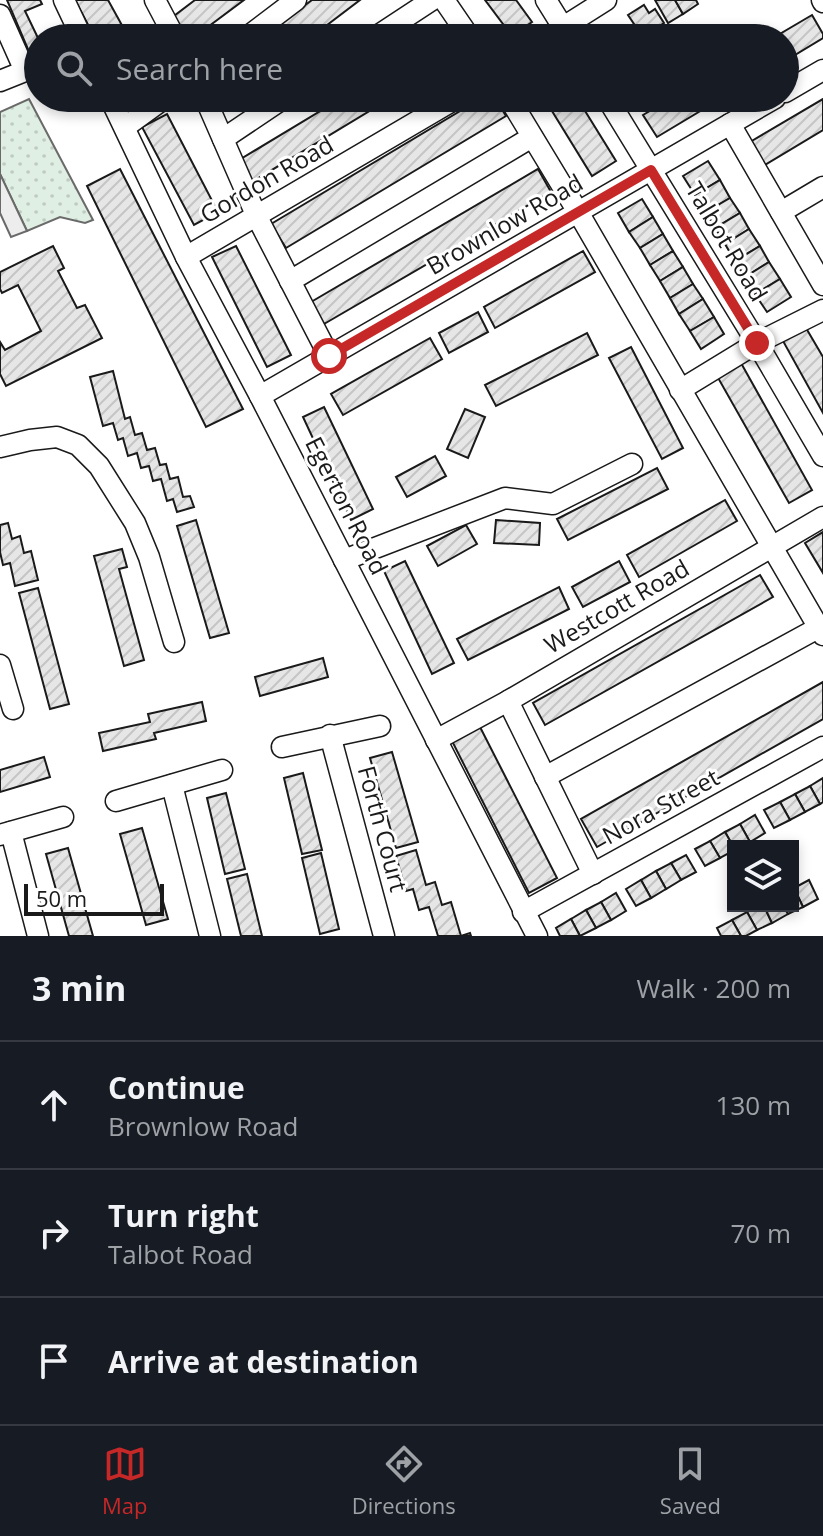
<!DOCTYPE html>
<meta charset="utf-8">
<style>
body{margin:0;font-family:"Open Sans",sans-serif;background:#20242c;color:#f1f3f6}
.controls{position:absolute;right:24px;bottom:24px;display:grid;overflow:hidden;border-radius:0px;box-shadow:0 4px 12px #0003}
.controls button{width:72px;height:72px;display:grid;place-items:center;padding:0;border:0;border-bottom:2px solid #363941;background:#171b24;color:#f1f3f6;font:40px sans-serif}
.scale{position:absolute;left:24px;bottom:20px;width:140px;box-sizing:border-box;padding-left:8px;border:4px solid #1a1a1a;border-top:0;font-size:22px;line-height:28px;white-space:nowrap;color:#1a1a1a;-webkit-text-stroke:6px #fff;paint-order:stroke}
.stop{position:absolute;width:24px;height:24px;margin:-18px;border:6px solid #c62828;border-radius:50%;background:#fff}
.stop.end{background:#c62828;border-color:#fff;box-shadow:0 2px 8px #0008}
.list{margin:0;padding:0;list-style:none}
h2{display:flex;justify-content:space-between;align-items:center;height:104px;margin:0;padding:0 32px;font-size:34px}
h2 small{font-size:26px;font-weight:400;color:#9ea1a6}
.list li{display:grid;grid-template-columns:52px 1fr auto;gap:24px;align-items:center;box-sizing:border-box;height:128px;padding:0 32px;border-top:2px solid #363941}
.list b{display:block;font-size:30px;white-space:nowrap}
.list p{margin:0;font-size:26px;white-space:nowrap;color:#9ea1a6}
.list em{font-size:26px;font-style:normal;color:#9ea1a6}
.icon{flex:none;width:44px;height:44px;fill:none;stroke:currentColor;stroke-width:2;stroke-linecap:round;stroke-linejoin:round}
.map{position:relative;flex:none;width:823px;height:936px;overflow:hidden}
.search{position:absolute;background:#171b24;box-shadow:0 4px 12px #0003;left:24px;right:24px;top:24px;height:88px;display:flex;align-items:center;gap:20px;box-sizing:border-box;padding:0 28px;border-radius:44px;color:#9ea1a6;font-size:30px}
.sheet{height:488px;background:#171b24}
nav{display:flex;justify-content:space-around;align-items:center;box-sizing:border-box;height:112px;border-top:2px solid #363941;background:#171b24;font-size:22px;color:#9ea1a6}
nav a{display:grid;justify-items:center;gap:4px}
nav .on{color:#c62828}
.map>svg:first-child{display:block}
.grass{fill:url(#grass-dots);stroke:#6a6a6a;stroke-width:2}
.parking{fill:#ededed;stroke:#6a6a6a;stroke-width:2}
.building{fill:url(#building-hatch);stroke:#1a1a1a;stroke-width:2}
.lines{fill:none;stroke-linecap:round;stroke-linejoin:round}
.minor-casing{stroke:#1a1a1a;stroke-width:23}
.minor{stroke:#fff;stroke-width:20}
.route{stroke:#c62828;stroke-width:10}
.labels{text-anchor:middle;stroke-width:6;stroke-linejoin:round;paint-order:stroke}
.street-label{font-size:24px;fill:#1a1a1a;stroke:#fff}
</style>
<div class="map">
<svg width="823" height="936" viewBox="0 0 823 936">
<defs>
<pattern id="grass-dots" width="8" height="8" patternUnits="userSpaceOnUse" patternTransform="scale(2)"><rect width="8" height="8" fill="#e0efe3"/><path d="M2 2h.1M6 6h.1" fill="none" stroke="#c0ccc2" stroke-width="1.8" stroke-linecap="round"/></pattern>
<pattern id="building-hatch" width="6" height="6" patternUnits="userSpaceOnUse" patternTransform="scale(2)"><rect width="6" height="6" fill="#e6e6e6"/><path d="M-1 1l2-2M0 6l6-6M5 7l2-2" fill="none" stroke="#c5c5c5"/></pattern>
</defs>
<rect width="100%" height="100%" fill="#fff"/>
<path class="grass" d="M29,99L93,220L85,223L60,217L27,231L0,174V112Z"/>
<path class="parking" d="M0,174L27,231L11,237L0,213Z"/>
<g class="building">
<path d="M7,0H40L42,4L25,11L38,38V59L33,61Z"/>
<path d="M75,0H108L129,38H95Z"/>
<path d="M195,0H244L193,38H185L170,19Z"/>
<path d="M312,0H360L310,38H261Z"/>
<path d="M485,0H516L532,22L512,36Z"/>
<path d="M655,0H675L683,14L668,23Z"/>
<path d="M675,0H696L698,4L683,14Z"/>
<path d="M644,5L649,13L655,9L664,23L641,38H611L634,24L628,15Z"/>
<path d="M812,15L823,34V38L785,61V38H773Z"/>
<path d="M342,98H391L252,182L239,160Z"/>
<path d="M482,98H495L506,116L286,248L271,224Z"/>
<path d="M544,98H577L616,161L592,176Z"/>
<path d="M672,98H722L657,137L643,115Z"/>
<path d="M823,99V130L763,166L750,142Z"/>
<path d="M167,114L218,212L194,225L142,127Z"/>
<path d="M708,161L720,180L695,195L683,176Z"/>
<path d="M120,169L243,409L206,427L87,186Z"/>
<path d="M538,169L551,192L324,324L311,302Z"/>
<path d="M720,180L730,198L706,212L695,195Z"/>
<path d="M730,198L740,213L715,228L706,212Z"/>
<path d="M642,199L653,217L629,232L618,213Z"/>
<path d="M740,213L749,229L725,244L715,228Z"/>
<path d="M653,217L663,234L640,248L629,232Z"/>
<path d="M749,229L760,246L735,261L725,244Z"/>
<path d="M663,234L673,251L650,265L640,248Z"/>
<path d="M53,246L64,268L58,271L77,308L85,305L102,338L6,386L0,374V342L5,350L41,331L18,285L2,293L0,289V272Z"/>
<path d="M236,246L291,355L267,367L212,257Z"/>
<path d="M760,246L769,262L745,277L735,261Z"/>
<path d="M583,251L595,272L495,328L484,307Z"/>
<path d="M673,251L683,267L660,281L650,265Z"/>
<path d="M769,262L780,279L755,294L745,277Z"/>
<path d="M683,267L693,284L670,298L660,281Z"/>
<path d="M780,279L791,297L767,312L755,294Z"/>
<path d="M693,284L703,299L679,314L670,298Z"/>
<path d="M703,299L714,317L690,331L679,314Z"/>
<path d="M478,312L488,332L449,353L439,333Z"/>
<path d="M714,317L724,334L701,349L690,331Z"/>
<path d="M806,328L823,357V413L783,341Z"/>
<path d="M587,333L598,355L496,406L485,385Z"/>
<path d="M430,338L442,359L343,415L331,394Z"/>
<path d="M631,347L683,448L662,459L609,358Z"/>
<path d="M741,363L812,490L789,503L717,376Z"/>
<path d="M113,371L125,419L130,417L135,435L142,433L147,450L155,448L160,465L166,464L170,479L178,477L183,497L190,496L194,507L177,512L173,499L167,501L161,479L153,481L149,466L141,468L137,453L128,456L123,438L118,440L113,423L103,426L90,377Z"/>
<path d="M324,407L373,509L351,520L303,417Z"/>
<path d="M465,409L485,417L468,458L447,449Z"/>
<path d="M435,456L446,476L407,497L396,477Z"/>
<path d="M657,468L668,489L568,540L557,519Z"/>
<path d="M725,500L737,521L639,577L627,555Z"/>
<path d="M196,520L229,633L210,638L177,526Z"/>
<path d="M496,520L540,523L539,545L494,543Z"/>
<path d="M8,523L12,539L20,536L24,553L31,551L38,580L15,586L10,563L3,565L0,552V525Z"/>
<path d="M466,525L477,544L438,566L427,546Z"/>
<path d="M823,532V573L805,543Z"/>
<path d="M122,549L127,567L119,569L144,660L124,666L94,556Z"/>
<path d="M405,561L454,663L432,674L384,571Z"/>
<path d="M619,561L630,582L583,607L572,587Z"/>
<path d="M760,575L773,597L545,725L533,703Z"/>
<path d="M559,587L569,609L468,660L457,639Z"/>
<path d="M38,588L69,704L50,709L19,593Z"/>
<path d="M323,658L328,677L260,696L255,677Z"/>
<path d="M823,682V719L597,847L581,819Z"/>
<path d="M202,702L206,721L154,733L156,739L103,751L99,733L150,722L148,714Z"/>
<path d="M479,725L557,878L529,893L451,739Z"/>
<path d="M392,752L418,842L396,848L370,758Z"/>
<path d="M44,757L50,777L0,792V770Z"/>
<path d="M303,773L322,850L302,854L284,778Z"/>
<path d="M823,778V802L820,804L810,786Z"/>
<path d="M810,786L820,804L805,812L795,794Z"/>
<path d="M226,793L245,869L225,874L207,798Z"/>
<path d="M795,794L805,812L790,820L780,802Z"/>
<path d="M780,802L790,820L774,828L764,810Z"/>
<path d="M755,815L765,833L750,842L740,824Z"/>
<path d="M740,824L750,842L742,846H733L725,832Z"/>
<path d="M142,828L168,919L146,925L120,834Z"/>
<path d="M725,832L733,846V851L720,858L710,841Z"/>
<path d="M710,841L720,858L705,866L695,849Z"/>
<path d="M68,848L93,936H69L46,854Z"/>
<path d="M416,850L426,885L435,882L442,905L451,902L461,936L470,933L471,936H438L429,907L419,910L413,889L406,891L396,856Z"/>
<path d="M321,853L339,929L320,934L302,858Z"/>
<path d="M686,855L696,872L681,880L671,863Z"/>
<path d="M671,863L681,880L666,889L656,871Z"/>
<path d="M656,871L666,889L651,898L641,880Z"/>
<path d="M247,874L262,936H241L227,879Z"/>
<path d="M641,880L651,898L636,906L626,889Z"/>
<path d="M809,880L818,899L803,907L794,888Z"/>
<path d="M794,888L803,907L788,914L783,906H793Z"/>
<path d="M616,893L626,911L611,920L601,902Z"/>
<path d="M601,902L611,920L596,928L586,910Z"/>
<path d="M759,906H764L772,923L757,930L747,912Z"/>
<path d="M764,906H783L788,914L772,923Z"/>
<path d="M586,910L596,928L580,936L571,919Z"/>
<path d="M747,912L757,930L746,936H741L732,920Z"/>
<path d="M571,919L580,936H560L556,928Z"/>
<path d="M732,920L741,936H721L717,928Z"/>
</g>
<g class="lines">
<g class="minor-casing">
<g id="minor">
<path d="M64,0L82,38"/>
<path d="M155,0L175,38"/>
<path d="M444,0L470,38"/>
<path d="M546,0L569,37"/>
<path d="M822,0L823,2"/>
<path d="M0,15L25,71L0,81"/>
<path d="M246,38L296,0"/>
<path d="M374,38L432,0"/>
<path d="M546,38L606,0"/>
<path d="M785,92L823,70"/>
<path d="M110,98L186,257L260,396L537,936"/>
<path d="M205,98L257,217L329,356"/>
<path d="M509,98L578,212L823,635"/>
<path d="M607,98L757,343L823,456"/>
<path d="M730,124L823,285"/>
<path d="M125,127L165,98"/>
<path d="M223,139L284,98"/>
<path d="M781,212L823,187"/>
<path d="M186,257L457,98"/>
<path d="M290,281L532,137"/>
<path d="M680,390L757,343L823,310"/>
<path d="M260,396L775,98"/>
<path d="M0,447L30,440L57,437L78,445L99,466L135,523L149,557L174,642"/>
<path d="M344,560L505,498L553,504L632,464"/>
<path d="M0,665L13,709"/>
<path d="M508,701L593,874"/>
<path d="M330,735L384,936"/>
<path d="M436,740L508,701L823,517"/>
<path d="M282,747L380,726"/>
<path d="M545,777L818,628"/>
<path d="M172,785L210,936"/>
<path d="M116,801L222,770"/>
<path d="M11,832L38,936"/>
<path d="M0,835L63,817"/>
<path d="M523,912L823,747"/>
</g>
</g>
<use href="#minor" class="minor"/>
</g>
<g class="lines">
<path class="route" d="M329,356L651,170L757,343"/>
</g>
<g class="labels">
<g class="street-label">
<text transform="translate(267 180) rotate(-30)" y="8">Gordon Road</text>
<text transform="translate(505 225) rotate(-30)" y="8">Brownlow Road</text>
<text transform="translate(726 242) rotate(59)" y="8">Talbot Road</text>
<text transform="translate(346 506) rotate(63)" y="8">Egerton Road</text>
<text transform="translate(617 607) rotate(-30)" y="8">Westcott Road</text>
<text transform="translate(661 807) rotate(-29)" y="8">Nora Street</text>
<text transform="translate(382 829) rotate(75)" y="8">Forth Court</text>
</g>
</g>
</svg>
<div class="controls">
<button><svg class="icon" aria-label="layers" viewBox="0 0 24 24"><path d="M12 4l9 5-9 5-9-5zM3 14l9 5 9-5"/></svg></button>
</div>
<div class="scale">50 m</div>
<div class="stop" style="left:329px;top:356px"></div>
<div class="stop end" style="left:757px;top:343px"></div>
<div class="search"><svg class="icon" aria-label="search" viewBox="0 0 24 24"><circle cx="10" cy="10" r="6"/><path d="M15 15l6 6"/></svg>Search here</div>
</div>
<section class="sheet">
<h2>3 min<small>Walk · 200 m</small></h2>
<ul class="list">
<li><svg class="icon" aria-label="ahead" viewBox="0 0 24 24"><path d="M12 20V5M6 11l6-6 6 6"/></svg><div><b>Continue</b><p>Brownlow Road</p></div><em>130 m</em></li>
<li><svg class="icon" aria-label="right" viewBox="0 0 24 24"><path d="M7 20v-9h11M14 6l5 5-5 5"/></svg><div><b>Turn right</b><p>Talbot Road</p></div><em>70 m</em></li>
<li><svg class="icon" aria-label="arrive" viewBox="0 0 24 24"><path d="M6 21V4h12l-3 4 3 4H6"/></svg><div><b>Arrive at destination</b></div></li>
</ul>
</section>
<nav>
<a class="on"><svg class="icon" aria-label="map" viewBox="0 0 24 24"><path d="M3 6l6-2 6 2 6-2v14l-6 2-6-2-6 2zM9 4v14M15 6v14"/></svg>Map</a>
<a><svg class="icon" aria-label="directions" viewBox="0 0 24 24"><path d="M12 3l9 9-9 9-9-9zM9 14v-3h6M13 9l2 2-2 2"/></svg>Directions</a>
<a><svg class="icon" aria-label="saved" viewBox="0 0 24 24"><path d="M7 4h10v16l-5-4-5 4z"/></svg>Saved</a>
</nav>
